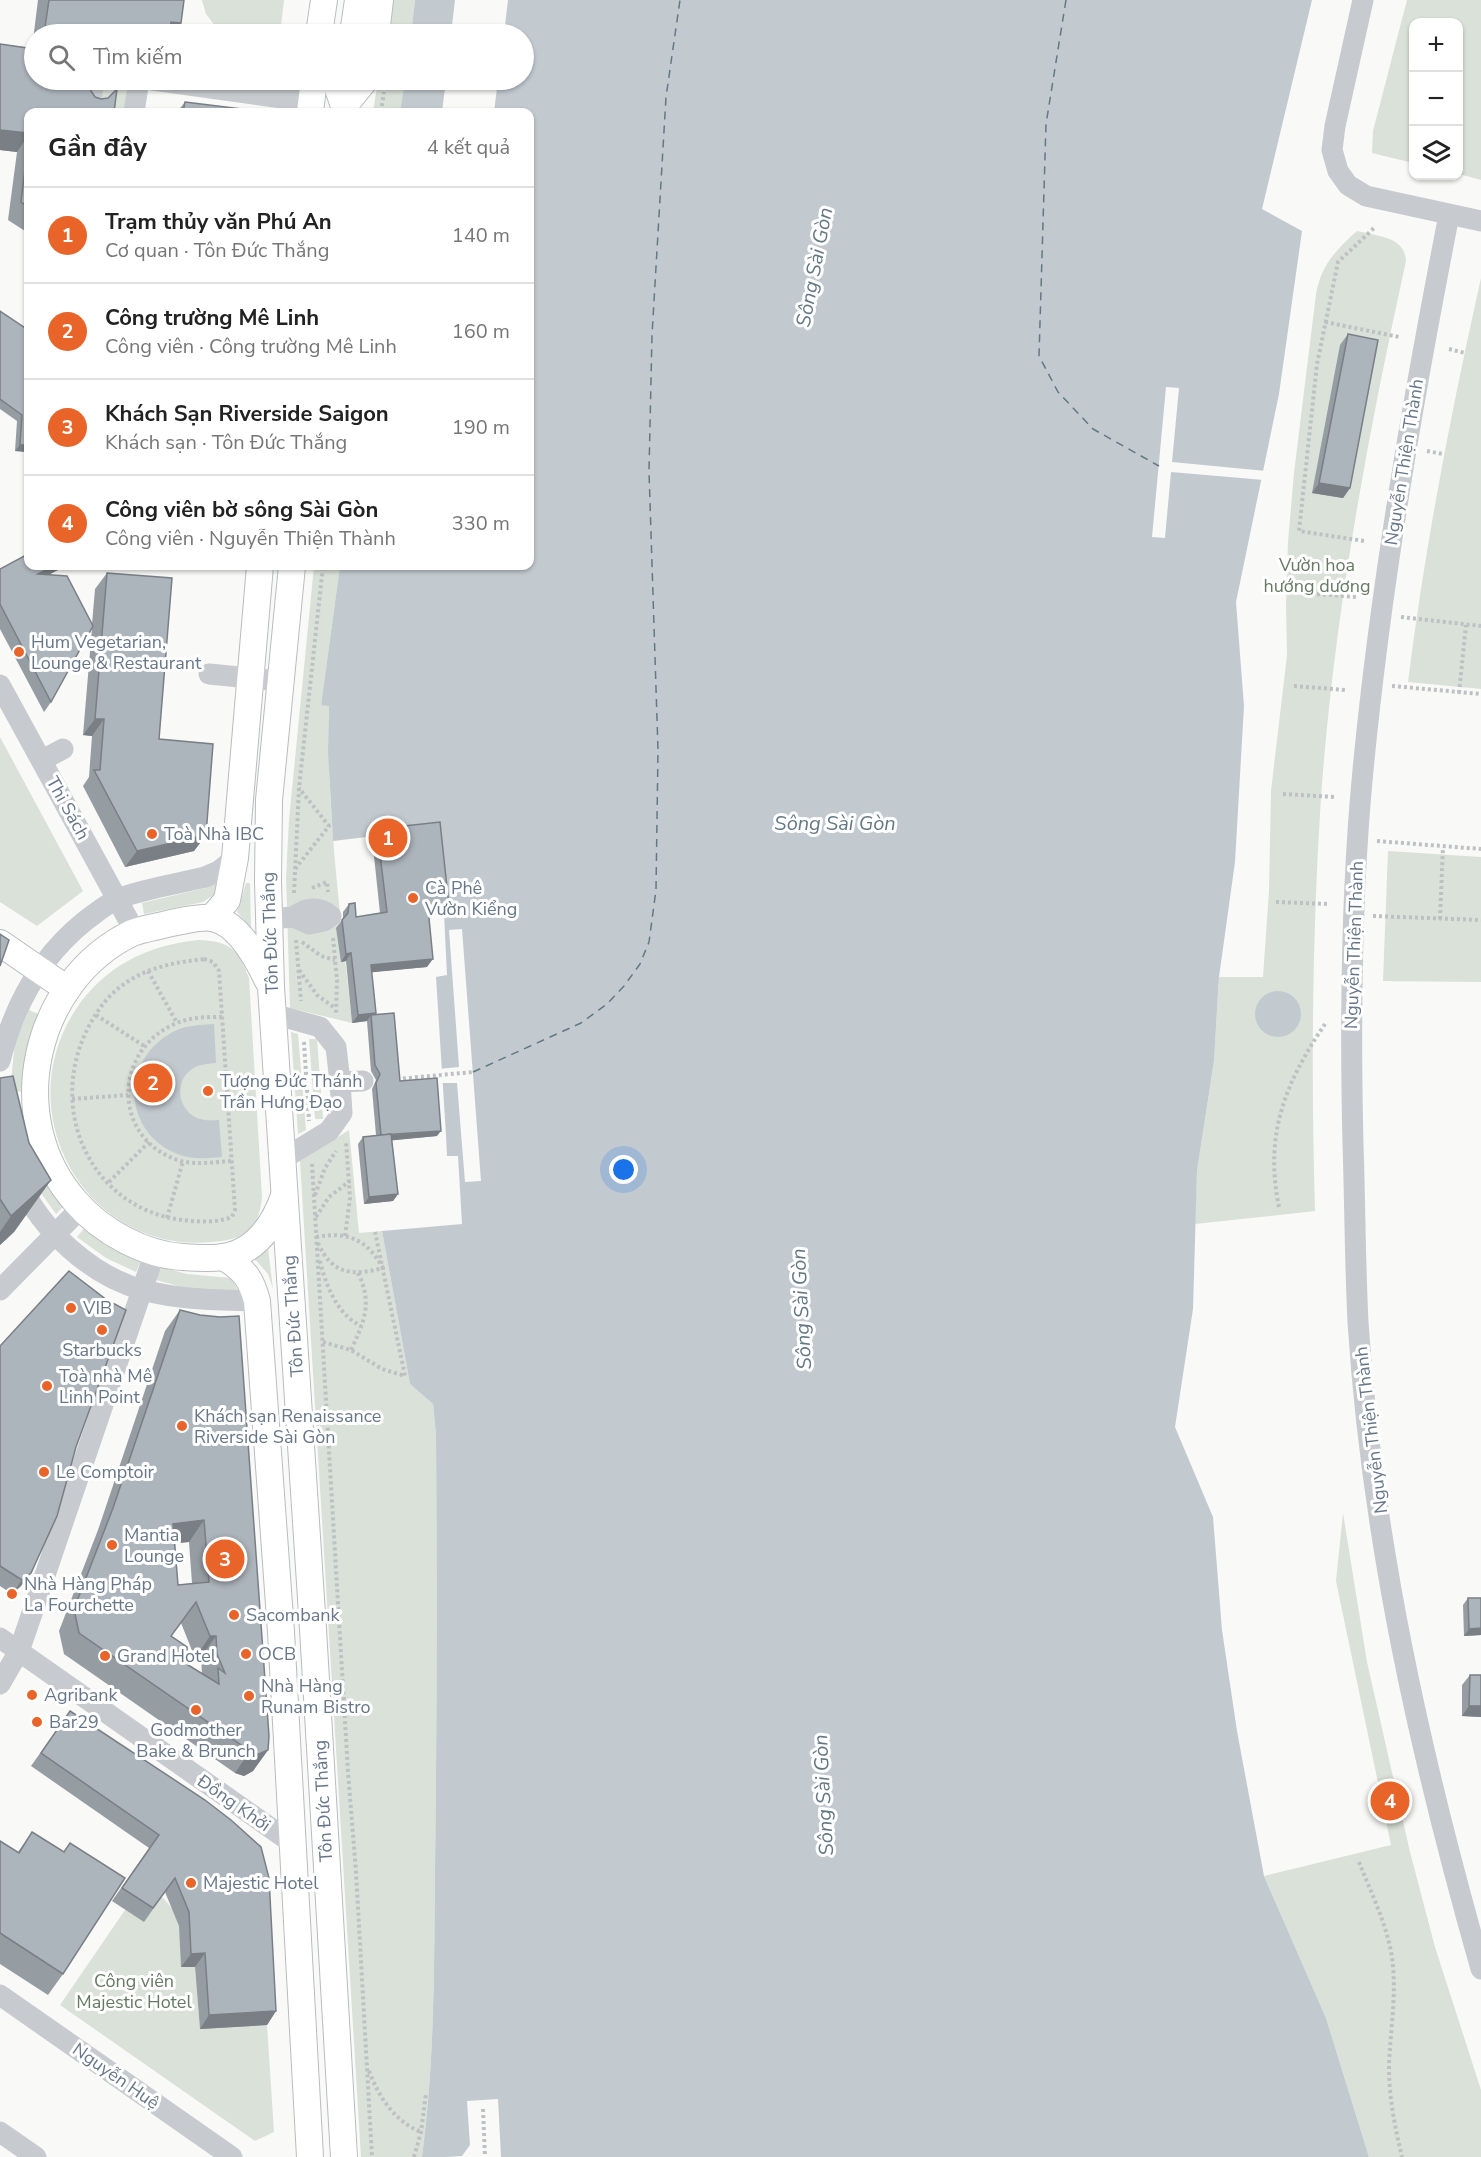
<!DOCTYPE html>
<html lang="vi">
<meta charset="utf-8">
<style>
body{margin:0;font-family:"Nunito Sans",sans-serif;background:#f2f2f2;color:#222}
.controls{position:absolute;right:18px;top:18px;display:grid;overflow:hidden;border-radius:12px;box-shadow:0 2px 4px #0004}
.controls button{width:54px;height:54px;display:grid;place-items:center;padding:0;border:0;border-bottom:2px solid #e0e0e0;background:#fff;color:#222;font:30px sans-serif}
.you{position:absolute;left:624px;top:1170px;width:21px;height:21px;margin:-15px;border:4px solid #fff;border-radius:50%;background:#1a73e8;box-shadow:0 0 0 9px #1a73e833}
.badge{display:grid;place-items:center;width:39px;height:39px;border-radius:50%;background:#e86428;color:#fff;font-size:20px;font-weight:700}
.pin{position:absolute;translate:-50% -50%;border:3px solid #fff;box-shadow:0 2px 6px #0006}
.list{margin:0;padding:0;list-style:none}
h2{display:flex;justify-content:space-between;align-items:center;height:78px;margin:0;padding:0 24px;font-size:26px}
h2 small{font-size:20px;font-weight:400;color:#767676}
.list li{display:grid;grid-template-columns:39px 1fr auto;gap:18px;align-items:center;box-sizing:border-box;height:96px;padding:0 24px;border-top:2px solid #e0e0e0}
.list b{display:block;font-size:22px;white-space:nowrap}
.list p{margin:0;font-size:20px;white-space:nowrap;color:#767676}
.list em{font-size:20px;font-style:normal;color:#767676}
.icon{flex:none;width:33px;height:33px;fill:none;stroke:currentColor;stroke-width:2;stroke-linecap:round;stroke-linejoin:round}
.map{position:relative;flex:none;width:1481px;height:2157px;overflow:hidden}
.search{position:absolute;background:#fff;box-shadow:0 2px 4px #0004;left:24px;top:24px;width:510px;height:66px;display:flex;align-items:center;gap:15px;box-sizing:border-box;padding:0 21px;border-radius:33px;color:#767676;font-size:22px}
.panel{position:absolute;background:#fff;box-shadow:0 2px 4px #0004;left:24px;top:108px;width:510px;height:462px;border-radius:12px}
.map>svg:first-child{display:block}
.green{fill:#dae1d8}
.water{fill:#c2cad0}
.pier{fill:#f9f9f7}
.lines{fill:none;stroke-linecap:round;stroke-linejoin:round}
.ferry{stroke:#637883;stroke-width:1.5;stroke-dasharray:8 6;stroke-linecap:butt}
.major-casing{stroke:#b8bcc0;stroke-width:28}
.path{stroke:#bec1c4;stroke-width:4;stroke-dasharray:3 3;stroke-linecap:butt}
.minor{stroke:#c7cace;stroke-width:21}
.major{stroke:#fff;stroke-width:26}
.wall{fill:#959ca2;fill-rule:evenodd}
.shaded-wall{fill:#797f84}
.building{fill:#adb5bc;stroke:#797f84;stroke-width:1.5;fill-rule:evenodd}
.poi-dot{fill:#e86428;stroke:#fff;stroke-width:2}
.labels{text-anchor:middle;stroke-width:6;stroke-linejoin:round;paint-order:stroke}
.street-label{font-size:18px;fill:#677789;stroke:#fff}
.park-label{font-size:18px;fill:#667a63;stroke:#fff}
.poi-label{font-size:18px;fill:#677789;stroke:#fff;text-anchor:start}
.water-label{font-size:20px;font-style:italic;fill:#637883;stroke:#fff}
</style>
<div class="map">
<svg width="1481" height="2157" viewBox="0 0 1481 2157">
<rect width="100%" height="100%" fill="#f9f9f7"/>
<g class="green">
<path d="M202,0H284L280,34H221L206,14Z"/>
<path d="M388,0H415L411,34H384Z"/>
<path d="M1407,0H1481V180L1459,174L1458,22H1414L1413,163L1372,153L1373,131Z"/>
<path d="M378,80H405L400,112H373Z"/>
<path d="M101,83L129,87L126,112H103L98,106Z"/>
<path d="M1357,231C1376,236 1405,236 1406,261C1367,438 1334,617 1321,797C1312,935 1311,1073 1315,1211L1195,1224L1197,1171L1214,1061L1219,977H1263L1269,891L1271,791L1287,655L1286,604L1288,542L1294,473L1316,294C1321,265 1336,250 1357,231Z"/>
<path d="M1481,278V689L1408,682C1425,546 1451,412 1481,278Z"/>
<path d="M314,566H340L321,705H329C326,812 341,917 352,1023L290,1008L286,878L289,820Z"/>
<path d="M0,737L83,891L37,926L0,902Z"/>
<path d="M1388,851L1481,857V982L1383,981Z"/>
<path d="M221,877L216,893L203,902L144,914L142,903L205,888Z"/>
<path d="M246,883H250L251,928L237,912Z"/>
<path d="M198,940C230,941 238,949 249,978L262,1197C259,1231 243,1240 212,1242C86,1254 7,1113 76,1009C104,967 147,945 198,940Z"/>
<path d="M29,1010L41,1015L29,1043L23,1092L10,1090L15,1042Z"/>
<path d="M291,1032L298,1034L306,1130L298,1134Z"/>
<path d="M309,1039H317L323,1119H315Z"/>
<path d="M10,1124H25L40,1171L65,1205L56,1214L28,1175Z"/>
<path d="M349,1130L359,1233L382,1231L410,1384L433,1404L436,1435C437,1579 437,1723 435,1867C434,1965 435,2059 422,2157H361L300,1161Z"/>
<path d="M85,1227L114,1249L141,1260L136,1272L106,1258L77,1237Z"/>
<path d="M268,1248L273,1289L268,1274L252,1256Z"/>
<path d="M160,1267L187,1274L231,1278L240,1293L190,1289L156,1280Z"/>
<path d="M1343,1513L1367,1662L1410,1852L1435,1947L1481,2090V2157H1369L1326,2018L1264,1876L1391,1845L1336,1581Z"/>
<path d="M162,1897C185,1920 180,1937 181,1967H195L200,2028L267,2025L274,2132L255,2141L60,2005L125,1910Z"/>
</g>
<g class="water">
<path d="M415,0H1312L1262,209L1302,231L1279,394L1236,602L1244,706L1235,862L1219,977L1214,1061L1197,1171L1193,1309L1175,1427L1213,1517L1222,1630L1237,1731L1264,1876L1326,2018L1369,2157H422C435,2059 434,1965 435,1867C437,1723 437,1579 436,1435L433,1404L410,1384L382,1231L462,1224L458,1156H447L446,1135L436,977L447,975L444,914L434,829L333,841L328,751L329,706L321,705L340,566H530V112H400L405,80H524V34H411Z"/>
<circle cx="1278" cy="1014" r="23"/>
<path d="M214,1024L216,1063C208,1064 199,1064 192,1069C173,1082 178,1112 200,1119C206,1121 213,1120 219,1120L222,1157C209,1158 193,1160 180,1155C120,1133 120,1056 177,1030C189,1025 202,1025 214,1024Z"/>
</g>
<g class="pier">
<path d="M455,0H508L504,34H451Z"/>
<path d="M446,80H498L494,112H442Z"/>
<path d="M1166,387L1179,388L1172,462L1266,471L1264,480L1171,472L1165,538L1152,537Z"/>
<path d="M462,929L481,1181L465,1182L457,1083H440L439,1069L459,1067L449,930Z"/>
<path d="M498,2099L501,2157H446L462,2156L470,2145L467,2101Z"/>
</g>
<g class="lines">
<g class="ferry">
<path d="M1066,0L1046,124L1039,356L1058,392L1093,429L1159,466"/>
<path d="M473,1072L581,1023L607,1004L624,986L640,964L649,942L656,890L658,750L649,471L652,335L666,97L680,0"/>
</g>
<g class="major-casing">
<g id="major">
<path d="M319,34L324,0"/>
<path d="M353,34L358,0"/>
<path d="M376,34L380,0"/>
<path d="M335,80L344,106"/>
<path d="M344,106L365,80"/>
<path d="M310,112L314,80"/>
<path d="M292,566L269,800L268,881L271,987L313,1629L344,2157"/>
<path d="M212,918L227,900L235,858L260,566"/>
<path d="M0,943L67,989"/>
<path d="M268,981C258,960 239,923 212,918C202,916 170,923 159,926C150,928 140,930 132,933C33,981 2,1119 76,1202C101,1231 144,1255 183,1257C196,1258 210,1259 223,1257C256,1252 274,1224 284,1196"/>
<path d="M224,1257C244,1270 251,1278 257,1301L281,1632L310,2157"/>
</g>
</g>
<g class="path">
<path d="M381,112L384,92"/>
<path d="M1325,322L1399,337"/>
<path d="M1449,349L1465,353"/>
<path d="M1427,451L1443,454"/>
<path d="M1364,541L1299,531L1317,364L1338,262L1374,228"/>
<path d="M1305,593L1356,597"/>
<path d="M1401,617L1481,626"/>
<path d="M1294,686L1345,690"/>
<path d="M1392,686L1481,694"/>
<path d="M1459,693L1466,625"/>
<path d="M1283,794L1335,797"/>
<path d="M1377,841L1481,849"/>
<path d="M295,869L329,826L299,788"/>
<path d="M312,888L327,882L328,892"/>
<path d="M294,893L299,788L323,566"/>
<path d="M1276,902L1328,904"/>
<path d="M1373,916L1481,920"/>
<path d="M1440,919L1443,847"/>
<path d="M333,938L337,980L336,1014"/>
<path d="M296,940L301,1001"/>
<path d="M302,942L321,956L335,960"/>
<path d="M204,959L213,962L219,971L235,1210L232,1217C217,1223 198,1222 182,1220C91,1208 48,1112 86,1032C96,1011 110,992 130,980C153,966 178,962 204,959Z"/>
<path d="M299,970L317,995L335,1008"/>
<path d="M148,971L177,1023"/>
<path d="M96,1015L144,1046"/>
<path d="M222,1017C207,1017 191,1017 177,1023C112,1049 111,1141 181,1161C197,1165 214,1162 231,1161"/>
<path d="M304,1042L309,1121"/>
<path d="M397,1079L473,1072"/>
<path d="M72,1099L128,1095"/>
<path d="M227,1108L256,1106"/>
<path d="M312,1164L348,1772L356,1872L372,2157"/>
<path d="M109,1182L149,1142"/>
<path d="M315,1195L325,1168L336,1151"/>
<path d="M1279,1207C1264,1135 1285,1083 1325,1024"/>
<path d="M316,1217L329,1197L350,1181"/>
<path d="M167,1218L183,1161"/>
<path d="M345,1236L350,1198L346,1141"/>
<path d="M316,1237C349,1231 367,1240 383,1268C353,1276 332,1275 318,1243"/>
<path d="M320,1261C326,1286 337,1314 361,1326"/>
<path d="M323,1342L351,1350L382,1369L405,1376L375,1232"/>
<path d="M351,1350C364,1322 373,1303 358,1273"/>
<path d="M1359,1862C1372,1895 1390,1931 1393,1966C1396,2000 1390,2033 1389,2067C1389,2097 1395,2128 1402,2157"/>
<path d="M369,2071C379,2097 394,2121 421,2132"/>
<path d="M483,2109L485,2157"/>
<path d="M414,2157L421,2132L426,2093"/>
</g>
<g class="minor">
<path d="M1363,0L1335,126L1332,150L1338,171L1348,185L1366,196L1481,221"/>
<path d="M153,80L311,102"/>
<path d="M90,105L94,80"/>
<path d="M134,112L139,80"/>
<path d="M1449,215C1413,399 1381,583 1363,770C1351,894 1350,1019 1353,1144C1355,1203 1355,1263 1358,1322C1372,1542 1421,1758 1481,1969"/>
<path d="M209,674L280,681"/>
<path d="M0,685L135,932"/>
<path d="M42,760L63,749"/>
<path d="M269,919L294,917L309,924L324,921L331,916C319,906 306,907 294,917"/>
<path d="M273,1014L320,1027L336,1047L340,1082L342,1113L329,1131L283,1159"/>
<path d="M0,1061C14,1005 40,957 85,921C96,913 107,903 120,898C147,888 177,884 205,877L219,871L235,858"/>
<path d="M340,1082L363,1081"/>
<path d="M19,1181C41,1230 91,1276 143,1290C180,1300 219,1300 257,1301"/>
<path d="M0,1290L81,1208"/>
<path d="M0,1638L292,1843"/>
<path d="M0,1684L19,1651L27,1628L155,1252"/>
<path d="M0,1995L232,2157"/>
<path d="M0,2132L36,2157"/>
</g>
<use href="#major" class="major"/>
</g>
<g class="wall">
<path d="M38,0H184L181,23L174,34H34V80L90,84L91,91L95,97L114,112H28V233L8,220L17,152L0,150V44L32,48Z"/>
<path d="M185,102L266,112H177Z"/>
<path d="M0,311L28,330V452L15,451L17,421L0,409Z"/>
<path d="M1348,334L1350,488L1343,498L1312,493L1340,345Z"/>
<path d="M0,569L49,575L92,624L95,589L107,573L159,739L206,835L194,851L125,867L83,786L89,777L92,736L83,735L92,628L51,702L44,712L0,629Z"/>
<path d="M377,829L449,906L443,914L428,915L427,967L371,972L374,1015L400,1081L437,1136L392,1140L398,1194L393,1201L364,1204L358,1144L363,1137L376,1135L372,1089L376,1080L371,1071L367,1021L352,1023L346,961L341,962L336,928L343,919V912L349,904L356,917L380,913L372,837Z"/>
<path d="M0,1078L29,1143L51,1180L14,1232L0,1245Z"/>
<path d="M69,1271L21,1586L12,1594L0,1586V1346Z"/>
<path d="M180,1310L268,1750L253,1771L244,1776L235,1773L64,1654L59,1631L98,1530L165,1331ZM189,1542L192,1583L178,1585L175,1543ZM181,1623L195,1658L201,1657L202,1674L188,1665L171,1636Z"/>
<path d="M1468,1598H1481V1635L1464,1636L1463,1605Z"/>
<path d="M1470,1675H1481V1717L1462,1716V1685Z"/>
<path d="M70,1711L205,1800L276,2011L267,2025L200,2029L195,1967H181L179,1926L165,1892L144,1922L112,1901L149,1848L31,1766Z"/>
<path d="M32,1832L63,1974L48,1995L0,1964V1841L18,1852Z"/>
</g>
<g class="shaded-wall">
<path d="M171,22L181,23L174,34H162Z"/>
<path d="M97,27L160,34H91Z"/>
<path d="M0,130L28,133V136L17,152L0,150Z"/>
<path d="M20,445H28V452L15,451Z"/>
<path d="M1319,483L1350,488L1343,498L1312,493Z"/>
<path d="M54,566H66L31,584L38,574Z"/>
<path d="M95,719H104L92,736L83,735Z"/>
<path d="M206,835L194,851L125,867L137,851Z"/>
<path d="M449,906L443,914L422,916L428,908Z"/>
<path d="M351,953L346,961L341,962L346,954Z"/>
<path d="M433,959L427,967L365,973L371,965Z"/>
<path d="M376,1013L371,1019V1015L367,1021L352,1023L358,1015Z"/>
<path d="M441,1131L437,1136L376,1142L381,1136Z"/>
<path d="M51,1180L14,1232L0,1245V1232L11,1216Z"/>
<path d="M398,1194L393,1201L364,1204L369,1197Z"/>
<path d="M204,1520L189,1542L158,1545L173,1524Z"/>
<path d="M31,1573L21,1586L12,1594L22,1580Z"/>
<path d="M1481,1628V1635L1464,1636L1469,1629Z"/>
<path d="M210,1636H216L201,1657L195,1658Z"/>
<path d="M1469,1706H1481V1717L1462,1716Z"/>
<path d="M268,1750L253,1771L244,1776L235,1773L250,1751Z"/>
<path d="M205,1953L195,1967H181L191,1954Z"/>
<path d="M276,2011L267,2025L200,2029L209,2015Z"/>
</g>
<g class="building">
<path d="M49,0H184L181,23L171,22L169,34H160L97,27L95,34H44Z"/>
<path d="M0,44L34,49V80H90V84L91,91L95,97L101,99L108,98L117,89L114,112H28V133L0,130Z"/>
<path d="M185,102L266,112H183Z"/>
<path d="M28,145V207L21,202Z"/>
<path d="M0,311L28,330V445H20L22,415L0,399Z"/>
<path d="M1348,334L1378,340L1350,488L1319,483Z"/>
<path d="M28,554V566H54L38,574L67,576L93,626L51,702L0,604V569Z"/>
<path d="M107,573L172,578L159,739L213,744L206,835L137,851L94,770H100L104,719H95Z"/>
<path d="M440,822L449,906L428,908L433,959L371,965L376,1013L358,1015L351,953L346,954L342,920L348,913L349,904L355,903L356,917L387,912L377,829Z"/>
<path d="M0,934L9,940L0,966Z"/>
<path d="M394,1013L400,1081L437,1078L441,1131L381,1135L376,1083L380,1074L375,1065L371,1015Z"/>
<path d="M13,1076L29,1143L51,1180L11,1216L0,1199V1078Z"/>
<path d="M391,1134L398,1194L369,1197L363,1137Z"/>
<path d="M69,1271L107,1300L126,1310L76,1447L57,1516L31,1573L22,1580L0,1566V1346Z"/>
<path d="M180,1310L200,1315L220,1317L239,1316L269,1736L268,1750L259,1754L250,1751L79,1633L74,1609L113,1508ZM204,1520L209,1582L178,1585L173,1524ZM196,1602L210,1636H216L217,1654L225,1673L218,1668L219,1684L188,1665L187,1647L171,1636Z"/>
<path d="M1468,1598H1481V1628L1469,1629Z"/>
<path d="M1470,1675H1481V1706H1469Z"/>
<path d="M70,1711L205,1800L231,1820L261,1847L269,1878L276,2011L209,2015L205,1953L191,1954L189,1912L175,1878L153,1908L122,1888L159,1835L41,1753Z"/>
<path d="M32,1832L64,1852L70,1843L125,1878L63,1974L0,1933V1841L19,1853Z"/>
</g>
<g class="poi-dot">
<circle cx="19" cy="652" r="6"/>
<circle cx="152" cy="834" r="6"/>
<circle cx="413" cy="898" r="6"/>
<circle cx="208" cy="1091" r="6"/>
<circle cx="71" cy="1308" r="6"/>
<circle cx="102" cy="1330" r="6"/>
<circle cx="47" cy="1386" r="6"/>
<circle cx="182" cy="1426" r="6"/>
<circle cx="44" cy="1472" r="6"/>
<circle cx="112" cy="1545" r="6"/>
<circle cx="12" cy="1594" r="6"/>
<circle cx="234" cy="1615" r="6"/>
<circle cx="246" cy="1654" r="6"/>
<circle cx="105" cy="1656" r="6"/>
<circle cx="32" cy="1695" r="6"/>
<circle cx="249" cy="1696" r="6"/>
<circle cx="196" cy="1710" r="6"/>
<circle cx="37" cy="1722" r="6"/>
<circle cx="191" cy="1883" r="6"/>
</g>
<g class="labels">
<g class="street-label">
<text transform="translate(1404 462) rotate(-81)" y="6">Nguyễn Thiện Thành</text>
<text transform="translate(68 808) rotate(61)" y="6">Thi Sách</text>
<text transform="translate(270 933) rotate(-92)" y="6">Tôn Đức Thắng</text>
<text transform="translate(1354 945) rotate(-88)" y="6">Nguyễn Thiện Thành</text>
<text transform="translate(293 1316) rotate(-94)" y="6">Tôn Ðức Thắng</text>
<text transform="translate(1371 1430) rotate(-97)" y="6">Nguyễn Thiện Thành</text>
<text transform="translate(323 1801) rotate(-93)" y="6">Tôn Ðức Thắng</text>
<text transform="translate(234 1803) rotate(35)" y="6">Ðồng Khởi</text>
<text transform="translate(116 2076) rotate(35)" y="6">Nguyễn Huệ</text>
</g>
<g class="park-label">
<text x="1317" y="571">Vườn hoa<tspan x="1317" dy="21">hướng dương</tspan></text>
<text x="134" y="1987">Công viên<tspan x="134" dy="21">Majestic Hotel</tspan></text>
</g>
<g class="poi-label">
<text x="31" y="648">Hum Vegetarian,<tspan x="31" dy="21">Lounge &amp; Restaurant</tspan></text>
<text x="164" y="840">Toà Nhà IBC</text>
<text x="425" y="894">Cà Phê<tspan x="425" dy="21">Vườn Kiểng</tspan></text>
<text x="220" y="1087">Tượng Đức Thánh<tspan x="220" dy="21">Trần Hưng Đạo</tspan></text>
<text x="83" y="1314">VIB</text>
<text x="102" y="1356" text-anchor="middle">Starbucks</text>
<text x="59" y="1382">Toà nhà Mê<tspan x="59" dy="21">Linh Point</tspan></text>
<text x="194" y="1422">Khách sạn Renaissance<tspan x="194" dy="21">Riverside Sài Gòn</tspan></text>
<text x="56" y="1478">Le Comptoir</text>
<text x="124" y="1541">Mantia<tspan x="124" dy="21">Lounge</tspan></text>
<text x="24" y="1590">Nhà Hàng Pháp<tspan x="24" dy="21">La Fourchette</tspan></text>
<text x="246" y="1621">Sacombank</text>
<text x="258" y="1660">OCB</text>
<text x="117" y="1662">Grand Hotel</text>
<text x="261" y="1692">Nhà Hàng<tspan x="261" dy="21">Runam Bistro</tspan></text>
<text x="44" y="1701">Agribank</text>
<text x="49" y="1728">Bar29</text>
<text x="196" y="1736" text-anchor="middle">Godmother<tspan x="196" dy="21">Bake &amp; Brunch</tspan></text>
<text x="203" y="1889">Majestic Hotel</text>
</g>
<g class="water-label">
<text transform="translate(814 267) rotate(-79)" y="7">Sông Sài Gòn</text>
<text x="835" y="830">Sông Sài Gòn</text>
<text transform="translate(801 1309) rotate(-93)" y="7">Sông Sài Gòn</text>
<text transform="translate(823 1795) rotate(-93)" y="7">Sông Sài Gòn</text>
</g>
</g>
</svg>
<div class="controls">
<button>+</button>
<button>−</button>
<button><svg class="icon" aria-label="layers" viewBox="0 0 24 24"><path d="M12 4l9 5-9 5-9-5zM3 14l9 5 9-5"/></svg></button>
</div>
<div class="you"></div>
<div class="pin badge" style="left:388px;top:838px">1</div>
<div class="pin badge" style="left:153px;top:1083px">2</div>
<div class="pin badge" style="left:225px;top:1559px">3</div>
<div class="pin badge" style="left:1390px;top:1801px">4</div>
<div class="search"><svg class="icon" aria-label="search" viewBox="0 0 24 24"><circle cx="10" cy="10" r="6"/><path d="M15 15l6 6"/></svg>Tìm kiếm</div>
<section class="panel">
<h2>Gần đây<small>4 kết quả</small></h2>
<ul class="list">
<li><span class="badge">1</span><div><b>Trạm thủy văn Phú An</b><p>Cơ quan · Tôn Đức Thắng</p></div><em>140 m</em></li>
<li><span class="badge">2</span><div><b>Công trường Mê Linh</b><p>Công viên · Công trường Mê Linh</p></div><em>160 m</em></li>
<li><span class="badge">3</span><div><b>Khách Sạn Riverside Saigon</b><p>Khách sạn · Tôn Ðức Thắng</p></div><em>190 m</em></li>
<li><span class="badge">4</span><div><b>Công viên bờ sông Sài Gòn</b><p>Công viên · Nguyễn Thiện Thành</p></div><em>330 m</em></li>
</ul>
</section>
</div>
